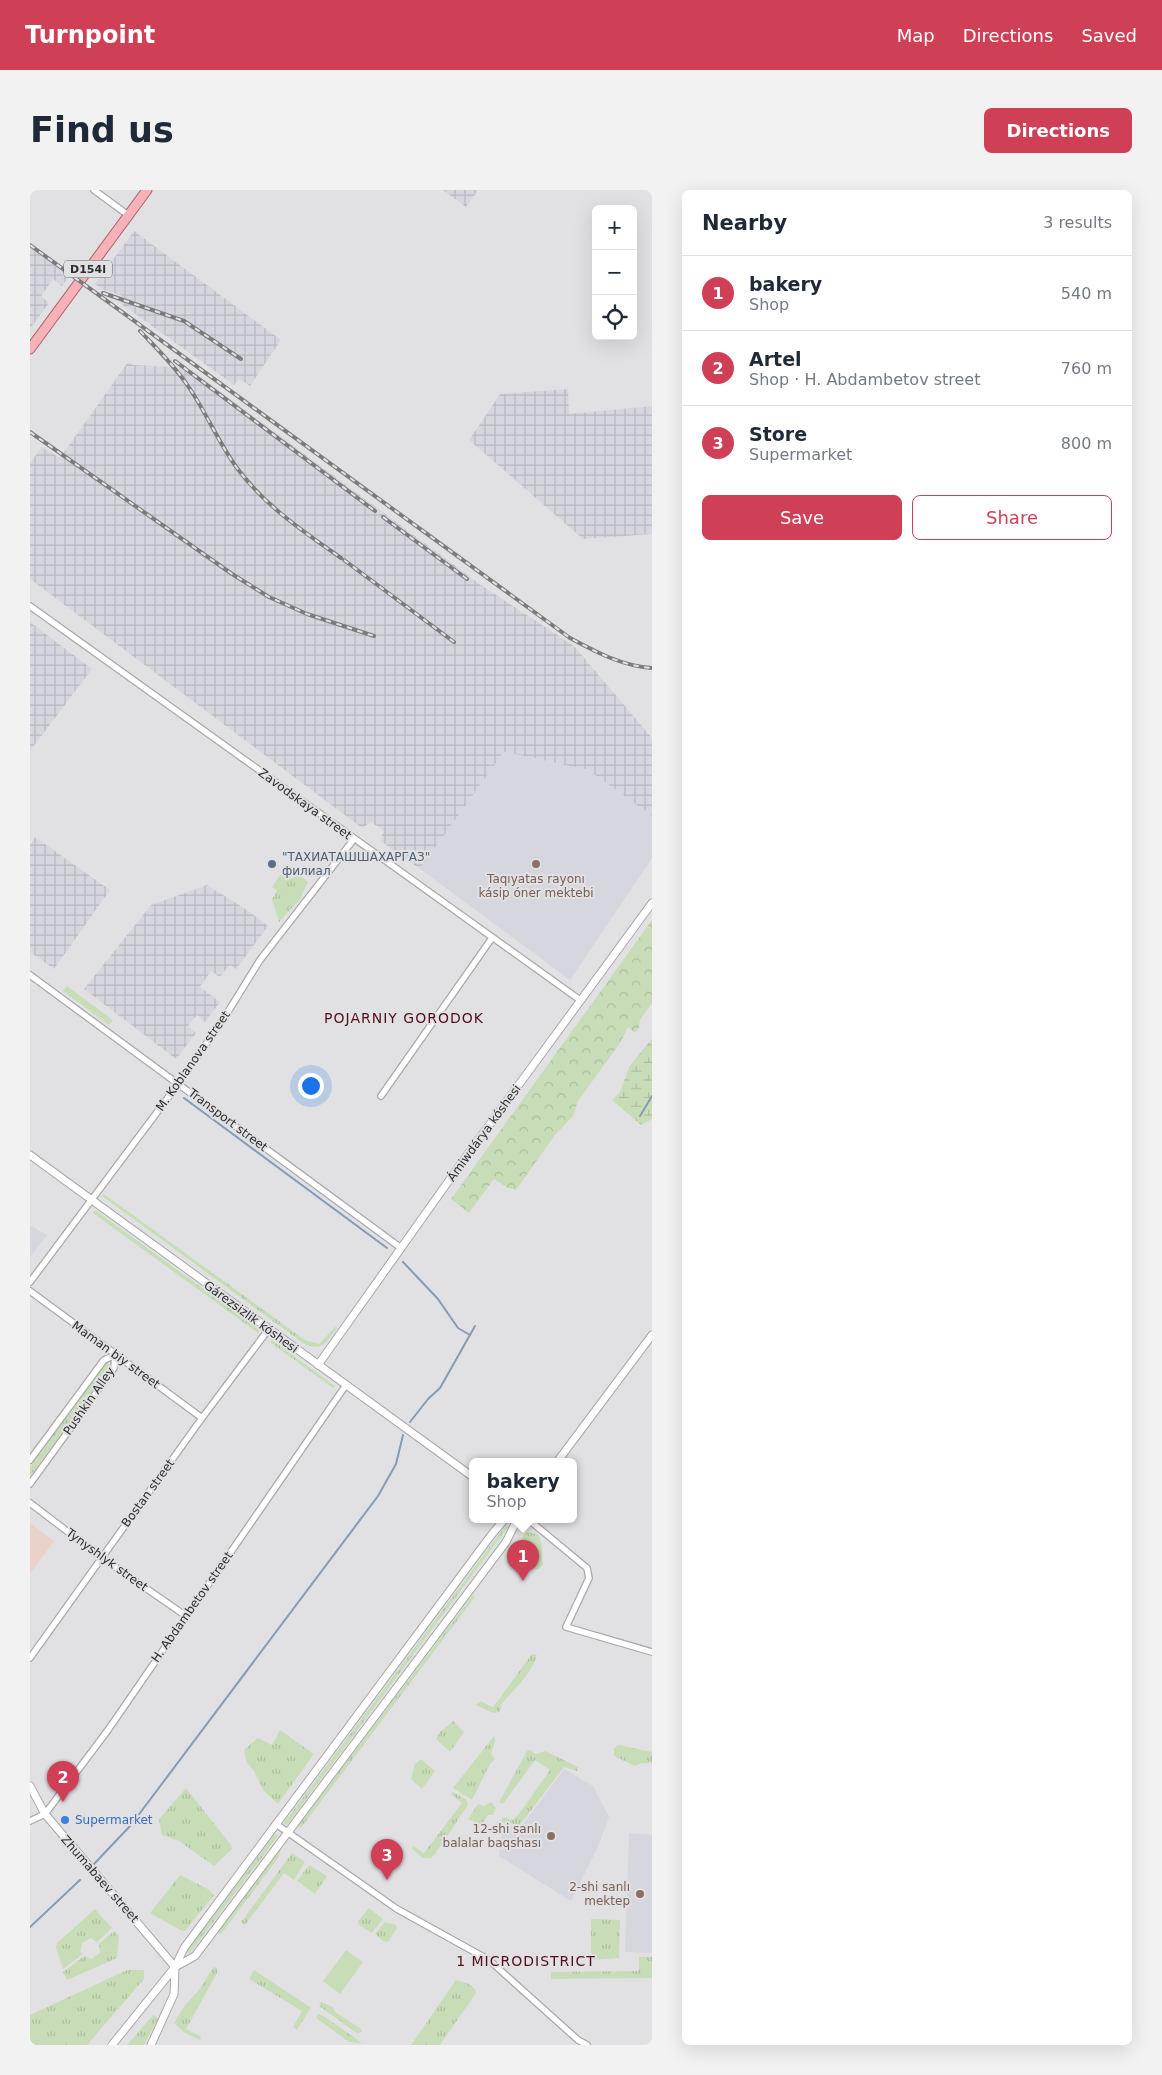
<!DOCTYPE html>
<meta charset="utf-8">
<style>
body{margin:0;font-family:"DejaVu Sans",sans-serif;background:#f2f2f3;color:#1f2937}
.controls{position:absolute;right:15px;top:15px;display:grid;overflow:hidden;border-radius:8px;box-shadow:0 5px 20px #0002}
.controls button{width:45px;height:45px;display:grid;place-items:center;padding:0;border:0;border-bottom:1px solid #e0e1e3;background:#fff;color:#1f2937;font:25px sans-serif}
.you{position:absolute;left:280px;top:895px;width:18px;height:18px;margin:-12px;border:4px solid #fff;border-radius:50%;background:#1a73e8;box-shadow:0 0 0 8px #1a73e833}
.badge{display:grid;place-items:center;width:32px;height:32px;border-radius:50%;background:#cf3f56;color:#fff;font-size:16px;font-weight:700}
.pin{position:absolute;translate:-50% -41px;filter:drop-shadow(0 1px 2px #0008)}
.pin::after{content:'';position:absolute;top:26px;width:18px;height:15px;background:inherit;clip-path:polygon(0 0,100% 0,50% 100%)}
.popup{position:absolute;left:439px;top:1268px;width:108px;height:65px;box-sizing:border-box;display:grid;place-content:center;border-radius:8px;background:#fff;filter:drop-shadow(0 1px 4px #0005);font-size:16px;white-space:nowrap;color:#747a83}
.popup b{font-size:19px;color:#1f2937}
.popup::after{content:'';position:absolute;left:50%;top:100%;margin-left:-10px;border:10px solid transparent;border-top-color:#fff}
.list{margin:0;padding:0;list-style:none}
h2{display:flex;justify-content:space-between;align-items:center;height:65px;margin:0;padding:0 20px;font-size:21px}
h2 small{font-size:16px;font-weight:400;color:#747a83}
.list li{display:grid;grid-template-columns:32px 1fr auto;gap:15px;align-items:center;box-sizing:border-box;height:75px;padding:0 20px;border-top:1px solid #e0e1e3}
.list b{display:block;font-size:19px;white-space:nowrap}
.list p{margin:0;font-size:16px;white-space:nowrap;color:#747a83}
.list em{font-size:16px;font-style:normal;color:#747a83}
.actions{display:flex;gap:10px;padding:15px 20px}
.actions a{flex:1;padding:11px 0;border:1px solid #cf3f56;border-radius:8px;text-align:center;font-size:18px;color:#cf3f56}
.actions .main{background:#cf3f56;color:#fff}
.icon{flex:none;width:28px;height:28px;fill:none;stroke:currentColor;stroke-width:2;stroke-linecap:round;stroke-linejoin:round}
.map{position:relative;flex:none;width:622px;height:1855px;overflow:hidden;border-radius:8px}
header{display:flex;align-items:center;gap:30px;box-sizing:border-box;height:70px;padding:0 25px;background:#cf3f56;color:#fff}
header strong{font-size:24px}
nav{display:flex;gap:28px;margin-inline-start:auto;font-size:18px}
.intro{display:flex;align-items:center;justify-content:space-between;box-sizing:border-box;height:120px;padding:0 30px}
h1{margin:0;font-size:35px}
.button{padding:12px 22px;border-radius:8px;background:#cf3f56;color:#fff;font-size:18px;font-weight:700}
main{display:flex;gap:30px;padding:0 30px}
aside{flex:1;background:#fff;border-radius:8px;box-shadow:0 5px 20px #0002}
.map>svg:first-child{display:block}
.industrial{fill:url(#industrial-grid)}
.built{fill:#d6d6df}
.medical{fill:#ead2c9}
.grass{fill:url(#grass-tufts)}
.forest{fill:url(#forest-crowns)}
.wetland{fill:url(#wetland-marsh)}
.green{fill:#c8ddb7}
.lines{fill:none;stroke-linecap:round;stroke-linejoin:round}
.stream{stroke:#869bb4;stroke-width:2}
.minor-casing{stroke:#a8a8aa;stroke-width:8}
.tertiary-casing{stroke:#a8a8aa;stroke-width:9}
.primary-casing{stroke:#ac6269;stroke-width:11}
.minor{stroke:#fff;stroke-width:5.5}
.tertiary{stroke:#fff;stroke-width:7}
.primary{stroke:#f7b2b9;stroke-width:9}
.rail-casing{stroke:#7b7b7c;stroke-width:4}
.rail{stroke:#e1e1e3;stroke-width:2;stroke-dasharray:5.5;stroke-linecap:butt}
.service-dot{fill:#5c6f8a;stroke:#e1e1e3;stroke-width:2}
.education-dot{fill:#8d6e63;stroke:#e1e1e3;stroke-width:2}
.shop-dot{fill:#3f7fe0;stroke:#e1e1e3;stroke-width:2}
.labels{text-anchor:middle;stroke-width:4;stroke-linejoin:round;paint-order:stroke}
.shield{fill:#e1e1e3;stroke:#626264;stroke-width:1}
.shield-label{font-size:11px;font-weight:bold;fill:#2c2c2d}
.street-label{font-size:12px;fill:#2c2c2d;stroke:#e1e1e3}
.service-label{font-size:12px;fill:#4e5e75;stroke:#e1e1e3;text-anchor:start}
.education-label{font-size:12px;fill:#785e54;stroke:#e1e1e3;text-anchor:end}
.shop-label{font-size:12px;fill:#366cbe;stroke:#e1e1e3;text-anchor:start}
.neighbourhood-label{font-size:14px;letter-spacing:1px;fill:#530d1a;stroke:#e1e1e3}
</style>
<header>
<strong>Turnpoint</strong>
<nav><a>Map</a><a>Directions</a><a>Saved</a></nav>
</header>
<div class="intro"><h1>Find us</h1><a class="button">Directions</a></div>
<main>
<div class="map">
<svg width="622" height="1855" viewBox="0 0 622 1855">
<defs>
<pattern id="industrial-grid" width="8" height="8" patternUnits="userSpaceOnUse" patternTransform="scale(1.25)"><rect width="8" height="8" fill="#d6d6df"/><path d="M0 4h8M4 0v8" fill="none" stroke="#b8b8c0"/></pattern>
<pattern id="grass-tufts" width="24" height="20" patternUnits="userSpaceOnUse" patternTransform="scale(1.25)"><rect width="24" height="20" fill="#c8ddb7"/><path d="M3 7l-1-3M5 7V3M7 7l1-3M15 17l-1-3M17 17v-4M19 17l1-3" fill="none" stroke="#acbe9e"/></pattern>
<pattern id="forest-crowns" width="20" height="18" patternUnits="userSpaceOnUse" patternTransform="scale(1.25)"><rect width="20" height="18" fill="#c8ddb7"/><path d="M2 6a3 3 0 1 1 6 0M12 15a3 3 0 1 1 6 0" fill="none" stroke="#acbe9e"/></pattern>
<pattern id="wetland-marsh" width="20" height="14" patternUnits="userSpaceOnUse" patternTransform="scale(1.25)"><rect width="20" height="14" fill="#c8ddb7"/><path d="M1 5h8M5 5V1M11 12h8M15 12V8" fill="none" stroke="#acbe9e"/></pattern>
</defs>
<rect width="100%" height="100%" fill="#e1e1e3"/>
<g class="industrial">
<path d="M413,0H448L436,17Z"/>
<path d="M104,41L251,150L220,196L209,189L204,195L90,113L93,106L74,100L65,94Z"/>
<path d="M0,58L39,86L32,96L23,89L11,106L19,113L0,139Z"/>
<path d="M98,172L103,175L141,177L145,182L153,174L451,395L544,456L622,548V626L558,580L474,562L390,679L351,651L353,640L341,632L332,638L0,389V273L12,257L30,268Z"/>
<path d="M538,199L539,224L622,216V344L553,349L439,250L470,204Z"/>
<path d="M0,432L62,479L0,561Z"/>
<path d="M5,647L80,700L24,779L0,762V655Z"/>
<path d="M177,695L217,720L238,736L206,779L200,775L190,787L181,781L170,797L190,812L175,832L167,825L158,836L166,843L146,869L54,799L121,715Z"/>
</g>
<g class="built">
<path d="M474,562L558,580L622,626V668L540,790L390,679Z"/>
<path d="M0,1035L17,1045L0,1067Z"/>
<path d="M534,1579L563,1596L579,1627L568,1657L541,1711L469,1666L472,1634L491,1637Z"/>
<path d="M599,1643L622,1645V1763L595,1762Z"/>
</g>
<path class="medical" d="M0,1333L24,1351L0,1384Z"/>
<g class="grass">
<path d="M250,685L259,689L267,686L272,687L278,692L270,709L249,732L242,709L247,701L242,697Z"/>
<path d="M37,796L83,830L79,835L33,801Z"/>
<path d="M74,1004L275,1150L289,1154L305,1137L307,1138C295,1153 293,1163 273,1153L72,1006Z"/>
<path d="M65,1020L230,1140L228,1143L63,1023Z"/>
<path d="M242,1150L305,1196L303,1198L240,1152Z"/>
<path d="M79,1173L80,1178L0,1287V1277L74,1174Z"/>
<path d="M476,1335L478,1337L257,1635L254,1633Z"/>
<path d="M496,1342L507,1344C515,1355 511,1363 513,1375L508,1380L497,1372L488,1386L483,1377L476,1373Z"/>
<path d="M443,1405L445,1407L271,1638L268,1636Z"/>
<path d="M502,1464L507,1465C502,1484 483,1500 471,1515L470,1522L463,1523L446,1515L451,1511L462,1517L464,1516Z"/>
<path d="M423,1531L434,1542L420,1562L406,1549L410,1542Z"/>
<path d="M250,1540L284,1564L248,1614L234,1601L224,1581L217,1573L214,1560L228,1548L242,1555Z"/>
<path d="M464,1546L465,1551L461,1564L465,1569L460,1574L442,1610L423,1598Z"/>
<path d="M589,1555L622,1562V1573H611L605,1576L584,1566V1558Z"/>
<path d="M500,1560L505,1564L515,1561L548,1577L547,1581L534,1577L490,1635L471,1632L472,1627L483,1630L489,1624L520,1580L505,1570L473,1614L469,1612L497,1561Z"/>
<path d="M391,1569L405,1581L392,1599L381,1589L385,1574Z"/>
<path d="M156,1598L201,1655L202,1659L184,1676L149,1651L132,1645L129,1629Z"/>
<path d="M423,1602L437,1610L438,1615L405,1664L401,1668H393L382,1659L383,1656L394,1663L432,1613L421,1604Z"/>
<path d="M461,1612L466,1618L463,1625H458L451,1635L438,1629L448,1614L454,1616Z"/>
<path d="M245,1644L248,1646L160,1763L157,1761Z"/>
<path d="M250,1659L251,1661L246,1671L191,1744L187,1742Z"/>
<path d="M262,1663L275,1672L264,1690L254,1683L215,1735L211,1732Z"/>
<path d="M279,1675L297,1686L285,1704L267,1691Z"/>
<path d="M150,1685L178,1699L184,1705L155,1741L150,1740L120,1723Z"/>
<path d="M339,1718L353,1729L342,1743L329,1735L328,1731Z"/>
<path d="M65,1719L82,1738L67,1752L61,1748L52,1753L50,1761L53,1764L33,1779L26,1758L27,1753Z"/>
<path d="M561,1729L590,1730L589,1768L561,1770Z"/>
<path d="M355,1732L366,1735L367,1738L358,1752L353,1751L345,1744Z"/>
<path d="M84,1741L89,1746L87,1768L37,1790L33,1782L54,1766L61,1769L70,1763L69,1754Z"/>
<path d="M609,1767H622V1788L521,1789V1782L609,1781Z"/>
<path d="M184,1776L187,1779V1783L156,1839L171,1847L170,1850L155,1843L144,1833L155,1815L169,1800Z"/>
<path d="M97,1780H114V1789L57,1855H0V1825Z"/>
<path d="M224,1780L280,1817V1819L267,1840L263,1837L272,1821L219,1789Z"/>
<path d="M426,1790L439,1794L445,1799L446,1803L410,1855H381Z"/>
<path d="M291,1812L303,1817L305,1822L330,1838L332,1841L328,1844L289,1816Z"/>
<path d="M288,1824L292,1825L332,1853L319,1852L286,1828Z"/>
<path d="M123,1825L128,1828L114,1855H97Z"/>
</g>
<path class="forest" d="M622,730V813L610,830L609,838L605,843L598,837L590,853L548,911L543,926L525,945L486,1000L478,998L464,989L439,1023L421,1009Z"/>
<path class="wetland" d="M622,849V929L611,935L582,910L590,902L600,875Z"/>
<path class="green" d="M316,1760L333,1772L310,1804L293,1791Z"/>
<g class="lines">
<g class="stream">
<path d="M154,908L357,1058"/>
<path d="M610,926L622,906"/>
<path d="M373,1072L408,1109L428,1138L440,1145"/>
<path d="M380,1232L398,1209L410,1198L445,1136"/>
<path d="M64,1674L101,1635L348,1306L366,1274L373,1245"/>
<path d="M0,1737L50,1690"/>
</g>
<g class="minor-casing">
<g id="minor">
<path d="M64,0L98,25"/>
<path d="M0,416L550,810"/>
<path d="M0,785L371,1058"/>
<path d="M351,906L462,748"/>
<path d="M0,1092L149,893L196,825L230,770L324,649"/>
<path d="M0,1101L172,1228"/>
<path d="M0,1270L74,1170L85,1165L84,1178L0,1294"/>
<path d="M0,1313L71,1367L156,1426"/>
<path d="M499,1330L557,1378L559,1388L536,1437L622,1462"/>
<path d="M0,1468L172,1228L238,1140"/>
<path d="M0,1631L15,1624L78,1540L316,1195"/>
<path d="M246,1634L367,1719L459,1770L548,1850L557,1855"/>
</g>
</g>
<g class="tertiary-casing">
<g id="tertiary">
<path d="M0,965L443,1287"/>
<path d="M288,1175L430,975L622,713"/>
<path d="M527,1272L622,1145"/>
<path d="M0,1596L15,1624L145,1777"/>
<path d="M145,1777L165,1766L476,1352L487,1330"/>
<path d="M82,1855L145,1777L154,1758L462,1344L474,1330"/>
<path d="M121,1855L144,1804L145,1777"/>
</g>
</g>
<g class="primary-casing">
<path id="primary" d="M0,159L117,0"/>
</g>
<use href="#minor" class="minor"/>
<use href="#tertiary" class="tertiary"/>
<use href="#primary" class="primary"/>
<g class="rail-casing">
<g id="rail">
<path d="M0,55L540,448C566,462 592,476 622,478"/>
<path d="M73,103L154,131L211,169"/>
<path d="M110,141C127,159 144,175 158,196C176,222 188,252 207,278C235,316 273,341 311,368"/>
<path d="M145,171L345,321"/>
<path d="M0,242L202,384L239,407L277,424L344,446"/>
<path d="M353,327L437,389"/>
<path d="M314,370L424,452"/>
</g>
</g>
<use href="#rail" class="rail"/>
</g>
<circle class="service-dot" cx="242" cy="674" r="5"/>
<g class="education-dot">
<circle cx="506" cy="674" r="5"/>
<circle cx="521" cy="1646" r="5"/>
<circle cx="610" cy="1704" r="5"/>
</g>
<circle class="shop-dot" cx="35" cy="1630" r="5"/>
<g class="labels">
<rect class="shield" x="34" y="70.5" width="48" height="17" rx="4"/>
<g class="shield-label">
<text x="58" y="83">D154l</text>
</g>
<g class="street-label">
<text transform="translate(275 614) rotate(36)" y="4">Zavodskaya street</text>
<text transform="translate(163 871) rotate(-55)" y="4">M. Koblanova street</text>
<text transform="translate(198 930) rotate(37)" y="4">Transport street</text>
<text transform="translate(454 943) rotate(-54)" y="4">Ámiwdárya kóshesi</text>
<text transform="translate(221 1127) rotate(36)" y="4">Gárezsizlik kóshesi</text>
<text transform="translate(86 1165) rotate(36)" y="4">Maman biy street</text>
<text transform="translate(59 1211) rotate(-55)" y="4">Pushkin Alley</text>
<text transform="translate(118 1303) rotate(-54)" y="4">Bostan street</text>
<text transform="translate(77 1370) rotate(36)" y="4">Tynyshlyk street</text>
<text transform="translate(162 1417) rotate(-55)" y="4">H. Abdambetov street</text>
<text transform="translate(70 1689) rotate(49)" y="4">Zhumabaev street</text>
</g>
<g class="service-label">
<text x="252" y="671">"ТАХИАТАШШАХАРГАЗ"<tspan x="252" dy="14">филиал</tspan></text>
</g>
<g class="education-label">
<text x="506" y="693" text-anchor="middle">Taqıyatas rayonı<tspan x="506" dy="14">kásip óner mektebi</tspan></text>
<text x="511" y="1643">12-shi sanlı<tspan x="511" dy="14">balalar baqshası</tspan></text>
<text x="600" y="1701">2-shi sanlı<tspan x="600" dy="14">mektep</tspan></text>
</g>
<g class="shop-label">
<text x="45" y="1634">Supermarket</text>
</g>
<g class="neighbourhood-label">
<text x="374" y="833">POJARNIY GORODOK</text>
<text x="496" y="1776">1 MICRODISTRICT</text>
</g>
</g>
</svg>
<div class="controls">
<button>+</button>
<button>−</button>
<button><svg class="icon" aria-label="locate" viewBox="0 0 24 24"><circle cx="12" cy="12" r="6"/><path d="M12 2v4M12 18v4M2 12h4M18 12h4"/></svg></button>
</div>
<div class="you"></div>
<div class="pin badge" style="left:493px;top:1391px">1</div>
<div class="popup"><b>bakery</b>Shop</div>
<div class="pin badge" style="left:33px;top:1612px">2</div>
<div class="pin badge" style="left:357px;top:1690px">3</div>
</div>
<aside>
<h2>Nearby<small>3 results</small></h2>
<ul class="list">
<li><span class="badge">1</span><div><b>bakery</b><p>Shop</p></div><em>540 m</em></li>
<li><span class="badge">2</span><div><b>Artel</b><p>Shop · H. Abdambetov street</p></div><em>760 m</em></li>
<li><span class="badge">3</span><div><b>Store</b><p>Supermarket</p></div><em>800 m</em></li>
</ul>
<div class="actions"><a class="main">Save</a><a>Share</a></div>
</aside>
</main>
